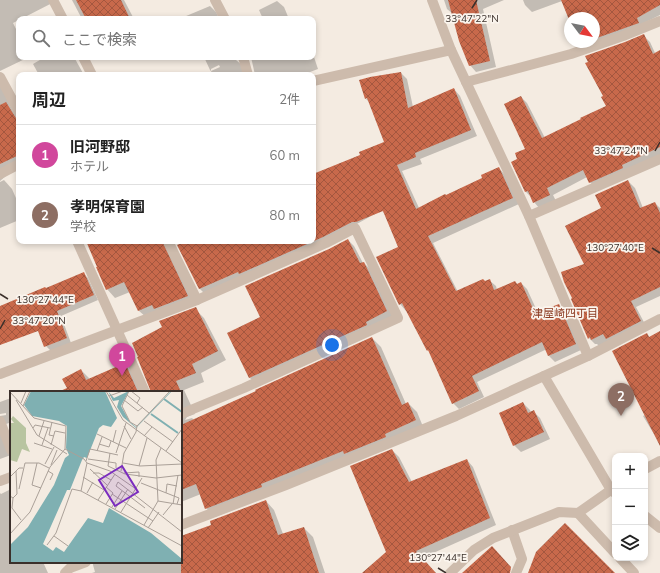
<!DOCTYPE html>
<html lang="ja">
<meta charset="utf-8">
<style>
body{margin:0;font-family:Mulish,"Noto Sans JP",sans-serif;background:#f2f2f2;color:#222}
.controls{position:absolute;right:12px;bottom:12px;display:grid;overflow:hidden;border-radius:8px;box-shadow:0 2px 6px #0003}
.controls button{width:36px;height:36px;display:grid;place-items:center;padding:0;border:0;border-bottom:1px solid #e0e0e0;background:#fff;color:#222;font:20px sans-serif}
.compass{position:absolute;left:564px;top:12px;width:36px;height:36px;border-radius:50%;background:#fff;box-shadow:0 2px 6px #0003;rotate:122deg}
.you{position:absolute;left:332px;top:345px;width:14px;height:14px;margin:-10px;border:3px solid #fff;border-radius:50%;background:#1a73e8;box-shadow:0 0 0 6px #1a73e833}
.badge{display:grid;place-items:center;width:26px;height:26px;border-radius:50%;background:#1f5a5e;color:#fff;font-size:13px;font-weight:700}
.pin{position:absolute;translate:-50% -33px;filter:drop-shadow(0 1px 2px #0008)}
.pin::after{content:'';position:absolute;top:21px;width:14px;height:12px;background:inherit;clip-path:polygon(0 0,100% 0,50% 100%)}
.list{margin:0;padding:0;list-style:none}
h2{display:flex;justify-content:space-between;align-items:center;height:52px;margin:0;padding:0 16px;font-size:17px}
h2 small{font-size:13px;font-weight:400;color:#767676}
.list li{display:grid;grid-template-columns:26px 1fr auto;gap:12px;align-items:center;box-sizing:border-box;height:60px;padding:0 16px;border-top:1px solid #e0e0e0}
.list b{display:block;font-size:15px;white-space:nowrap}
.list p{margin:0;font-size:13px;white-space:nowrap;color:#767676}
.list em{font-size:13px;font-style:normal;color:#767676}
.icon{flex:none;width:22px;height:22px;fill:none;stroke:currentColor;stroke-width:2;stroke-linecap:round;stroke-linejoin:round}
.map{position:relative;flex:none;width:660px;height:573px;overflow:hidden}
.search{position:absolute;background:#fff;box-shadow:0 2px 6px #0003;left:16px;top:16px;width:300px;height:44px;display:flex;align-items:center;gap:10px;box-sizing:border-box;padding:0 14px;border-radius:8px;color:#767676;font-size:15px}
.panel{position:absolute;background:#fff;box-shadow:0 2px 6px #0003;left:16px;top:72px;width:300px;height:172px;border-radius:8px}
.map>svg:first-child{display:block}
.shadow{fill:#0003;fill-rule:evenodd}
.building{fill:url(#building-cross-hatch)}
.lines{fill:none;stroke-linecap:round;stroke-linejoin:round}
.minor{stroke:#cdbbac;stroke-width:10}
.ticks{fill:none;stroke:#3b302b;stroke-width:1.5}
.labels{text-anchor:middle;stroke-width:3.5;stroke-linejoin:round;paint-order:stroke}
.neighbourhood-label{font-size:11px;fill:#8c3b22;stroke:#fbf5ee}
.inset-river{fill:none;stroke:#7fb0b2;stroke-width:2}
.inset-road{fill:none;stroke:#aaa098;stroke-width:1}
.view{fill:#7b2cbf;fill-opacity:0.15;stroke:#7b2cbf;stroke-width:2}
.inset-edge{fill:none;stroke:#3b302b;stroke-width:2}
.ticks-label{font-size:10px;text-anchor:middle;fill:#3b302b;stroke:#fbf5ee;stroke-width:3.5;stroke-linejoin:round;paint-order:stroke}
</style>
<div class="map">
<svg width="660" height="573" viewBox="0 0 660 573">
<defs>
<pattern id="building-cross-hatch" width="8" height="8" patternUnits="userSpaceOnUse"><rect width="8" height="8" fill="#c8694b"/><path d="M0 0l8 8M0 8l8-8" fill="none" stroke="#a4573f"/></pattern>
</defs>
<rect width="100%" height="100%" fill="#f4ebe1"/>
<g class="shadow">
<path d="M0,0H58L21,19H19V20L13,23L19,35V57H29L0,71Z"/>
<path d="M72,0H124L134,19H82Z"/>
<path d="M444,0H504L483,9L496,67L476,72L470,65L453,14L447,9Z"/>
<path d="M523,0H660V15L642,24L587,50L580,42H594V18H570V19L562,1L532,12L525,5Z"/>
<path d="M277,1L284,7L289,19H263L259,10Z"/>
<path d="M210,6L216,12L219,18V19H179Z"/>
<path d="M644,36L650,42L655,53L660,51V157L596,189L590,182L587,177L553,195L556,201L540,209L534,202L531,197L526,192L512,162L518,159L526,149L521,97L527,103L545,138L607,106Z"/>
<path d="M313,54L318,69L302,75H255L251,57H313Z"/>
<path d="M45,57H74L84,75H39L33,64Z"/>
<path d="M204,57H235L236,60L243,66L245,75H214L210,70ZM219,65L220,67L211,71V69Z"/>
<path d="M401,73L407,79L413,107L454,89L460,96L477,136L420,159L422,164L402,171L419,208L484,178L499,168L505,175L519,204L433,243L458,292L489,280L496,286L497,290L521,283L527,289L538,313L559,305L565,311L581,350L555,362L549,356L547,349L477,382L484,397L459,409L453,403L430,352L428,350L407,310L406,311L400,304L399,248L391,226L382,210L346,230L206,295L200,289L179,246L189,241H313V175L361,155L385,143L370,103L366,99Z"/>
<path d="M0,85L13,111L19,119V167L7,175L0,181Z"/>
<path d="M4,180L12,189L19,205V220L0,228V182Z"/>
<path d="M628,181L635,188L643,208L655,203L660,208V296L636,307L647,328L599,346L597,344H595L589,338L585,265L603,209Z"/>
<path d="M348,240L354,246L363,263H364L370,269L393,317L256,384L250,378L228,334L262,317L329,250Z"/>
<path d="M87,241H166L195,305L147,318L138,310L130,292L115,298L107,289L99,267Z"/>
<path d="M84,274L88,278L98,300L61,316L71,343L51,351L46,346L21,298L46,289Z"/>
<path d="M195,309L204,318L226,360L201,373L204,382L184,390L195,414L187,417L185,420L192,418L194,420L372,338L381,347L406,404L408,403L417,412L424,429L215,517L206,508L201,494L181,502V392H152Z"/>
<path d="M660,332V444L643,416L645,415L647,334L650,338Z"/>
<path d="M124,364L133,373L142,392H61L68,389L81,370L90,379Z"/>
<path d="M11,398V429L9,423L6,424L3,426L2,432L11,455L0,459V416L6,415V413L0,414V402Z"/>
<path d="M523,403L530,410L531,412L533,411L540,418L550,439L521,452L514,445Z"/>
<path d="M392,450L399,457L412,482L467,460L473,467L496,525L422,558L435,573H363L387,552Z"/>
<path d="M11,489V562H43L48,573H0V493L1,494Z"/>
<path d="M266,501L274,510L283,534L304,528L313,537L325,573H92L95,572L93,565V562H181V537L212,526Z"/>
</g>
<g class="building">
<path d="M76,0H121L130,19H86Z"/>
<path d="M448,0H476L490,61L469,66L459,41Z"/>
<path d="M561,0H660V5L637,18L639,23L594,39V18H570V22Z"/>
<path d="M644,34L653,54L660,50V147L622,165L623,168L589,183L583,170L547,188L550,195L533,203L528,191L525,192L511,162L517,159L515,153L525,149L504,104L521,96L542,138L581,119L580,118L606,106L601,97L603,96L585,63L588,62L585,56L625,42Z"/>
<path d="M401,72L408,108L454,88L471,130L415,153L416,157L397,165L416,209L445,194L446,195L482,178L481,175L499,167L513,198L428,236L456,291L483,279L485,281L490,279L494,290L515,281L517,284L521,282L535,313L559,304L576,344L548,356L542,342L472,376L479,391L452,404L428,350L427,351L402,303L399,305L376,257L398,247L383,211L356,222H352L323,237L239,274L238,272L199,289L177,245L186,241H313V174L360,155L359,152L384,142L367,98L365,99L359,80L370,77Z"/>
<path d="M6,102L14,115L16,118H19V155L0,164V105Z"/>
<path d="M628,180L640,208L655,202L660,213V287L631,301L641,321L606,339L603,334L591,340L590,337L588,339L571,299L572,298L564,282L561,272L584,264L565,226L601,208L595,195Z"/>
<path d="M348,239L360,263L364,262L387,311L366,322L367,325L249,378L227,333L260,317L245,286L329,249Z"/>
<path d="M86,241H162L188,296L154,309L152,305L138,311L124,282L106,290L96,267H97Z"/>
<path d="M84,272L94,295L57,311L67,338L44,347L38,331L0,345V306L45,287L46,288Z"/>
<path d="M196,307L218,351L192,364L196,373L176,381L181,392H151L137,357H138L132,343L162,327L159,321Z"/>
<path d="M660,331V446L612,351L647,333L649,337Z"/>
<path d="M372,337L402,405L408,402L416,420L385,434L386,437L344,454L343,451L261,484L262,487L205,509L196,484L181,490V425L256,391L255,390Z"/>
<path d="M125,363L138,392H58L67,388L62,379L81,369L86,380Z"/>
<path d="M523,402L528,413L534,410L544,432L513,446L499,413Z"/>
<path d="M392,449L409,482L467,459L490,518L416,551L436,573H362L386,552L350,466Z"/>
<path d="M266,500L278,535L304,527L319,573H181V536L211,525L210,521Z"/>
<path d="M565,523L615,573H528L536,552Z"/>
<path d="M492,546L511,567L510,573H462Z"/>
</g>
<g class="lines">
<g class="minor">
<path d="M53,0L63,19"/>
<path d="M215,0L225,19"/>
<path d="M432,0L451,50L529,216L588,356"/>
<path d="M83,57L92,75"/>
<path d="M243,57L248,75"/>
<path d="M0,77L19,112"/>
<path d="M313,81L451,50"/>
<path d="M466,82L571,54L623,36L660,21"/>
<path d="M0,174L19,164"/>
<path d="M529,216L660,159"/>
<path d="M77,241L145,392"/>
<path d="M168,241L197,300"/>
<path d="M0,374L197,300L326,243L355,228L398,318L244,388L181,414"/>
<path d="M544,376L611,490L615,493"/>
<path d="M0,421L11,450"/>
<path d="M645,469L660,461"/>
<path d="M0,481L11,477"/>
<path d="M578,513L615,553"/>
<path d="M645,516L660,528"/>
<path d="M181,525L286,485L456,416L588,356L660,319"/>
<path d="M512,530L522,559L516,573"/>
<path d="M620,558L634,573"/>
<path d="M65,573L70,568L86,562"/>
<path d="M450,573L474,550L493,538L559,512L578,513L615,487"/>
</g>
</g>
<path class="ticks" d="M472,8L477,0M655,151L660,142M652,248L660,253M0,294L8,299M0,329L5,320M438,568L446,573"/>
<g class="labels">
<g class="neighbourhood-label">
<text x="565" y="317">津屋崎四丁目</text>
</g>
</g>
<g transform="translate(10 391)">
<rect width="172" height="172" fill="#f4ebe1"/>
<path d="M3,25L16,37V52L20,61L12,58L7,71L0,69V32H4L1,28Z" fill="#b8c4a0"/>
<path d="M21,0H95L107,27L101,36L93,34L89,37L77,67L74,66L72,69L60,99H57L33,153L43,160L46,156L54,161L78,127L93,132L99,117L141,142L172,168V172H0V154L18,136L44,94L55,67L59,64L56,57L57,35L49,30L22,25L14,14ZM98,0L104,7L119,0L111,15L120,31L126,36L161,0H162L126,37L113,26L107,16L109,9L103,10Z" fill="#7fb0b2"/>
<path class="inset-river" d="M154,8L172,21M141,23L168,42"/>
<path class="inset-road" d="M96,0L113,29L172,72M119,0L112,15L120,31L127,35M121,0L130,7L127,12M0,1L24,27L56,35L55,58L74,68L77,72L71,100L172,155M117,4L139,22M99,5L113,0M6,9L27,44L57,63M114,9L128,20L133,16M11,12L16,0M13,15L20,0M134,30L163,51M42,31L39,44L44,45M114,35L121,48M23,37L25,34L40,37M87,43L116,57M29,45L34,30M134,45L142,36M103,51L106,39M24,52L42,58M89,53L99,56L101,50M32,54L38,37M41,54L45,40L55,42M87,60L92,46M156,60L172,38M100,62L98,75L115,83L146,87L172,84M106,62L116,32M78,68L106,72V77M76,70L80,58L108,64M27,72L22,94L31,97M77,72L100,80L126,98M113,72L130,75L172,73M35,73L44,56M41,74L47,59M129,75L137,47M80,78L97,94M38,80L43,83L40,89M111,80L114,62L126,41L127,35L160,0M83,82H89L101,89M114,82L129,81V86M0,86L9,77H13M73,86L94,99M131,92L169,107L167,113M9,98L15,72H29L39,77M77,102L83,91M123,102L132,87M156,102L157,93L167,95M102,103L143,130M0,105L3,107L2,117L11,129M3,107L7,103L6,80M88,109L105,83M148,110L172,114M96,113L103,102L96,96M163,113L168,84M102,116L112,100M135,117L106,95L108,91L172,141M105,118L118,98M111,121L123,102M153,124L162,113M134,134L148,110L146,69L151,57M138,137L149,121M0,143L20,121L40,76L55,58M44,145L58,155M37,154L46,142L62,98L71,100"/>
<path class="view" d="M112,75L128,101L105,115L89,89Z"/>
<rect width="172" height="172" class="inset-edge"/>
</g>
<g class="ticks-label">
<text x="472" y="22">33°47'22"N</text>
<text x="621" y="154">33°47'24"N</text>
<text x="615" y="251">130°27'40"E</text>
<text x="45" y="303">130°27'44"E</text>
<text x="39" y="324">33°47'20"N</text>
<text x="438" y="561">130°27'44"E</text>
</g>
</svg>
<div class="controls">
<button>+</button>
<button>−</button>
<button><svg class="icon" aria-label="layers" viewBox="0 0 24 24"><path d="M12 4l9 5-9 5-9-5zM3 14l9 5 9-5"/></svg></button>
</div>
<svg class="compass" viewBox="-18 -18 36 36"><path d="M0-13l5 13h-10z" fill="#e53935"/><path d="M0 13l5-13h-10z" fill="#767676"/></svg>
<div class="you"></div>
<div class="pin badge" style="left:122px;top:376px;background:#d1479c">1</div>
<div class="pin badge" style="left:621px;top:416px;background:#8d6e63">2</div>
<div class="search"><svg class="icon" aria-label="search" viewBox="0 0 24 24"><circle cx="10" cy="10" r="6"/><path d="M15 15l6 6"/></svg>ここで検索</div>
<section class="panel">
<h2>周辺<small>2件</small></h2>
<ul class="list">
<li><span class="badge" style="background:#d1479c">1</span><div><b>旧河野邸</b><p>ホテル</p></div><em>60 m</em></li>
<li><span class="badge" style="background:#8d6e63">2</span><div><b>孝明保育園</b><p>学校</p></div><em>80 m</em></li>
</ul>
</section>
</div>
